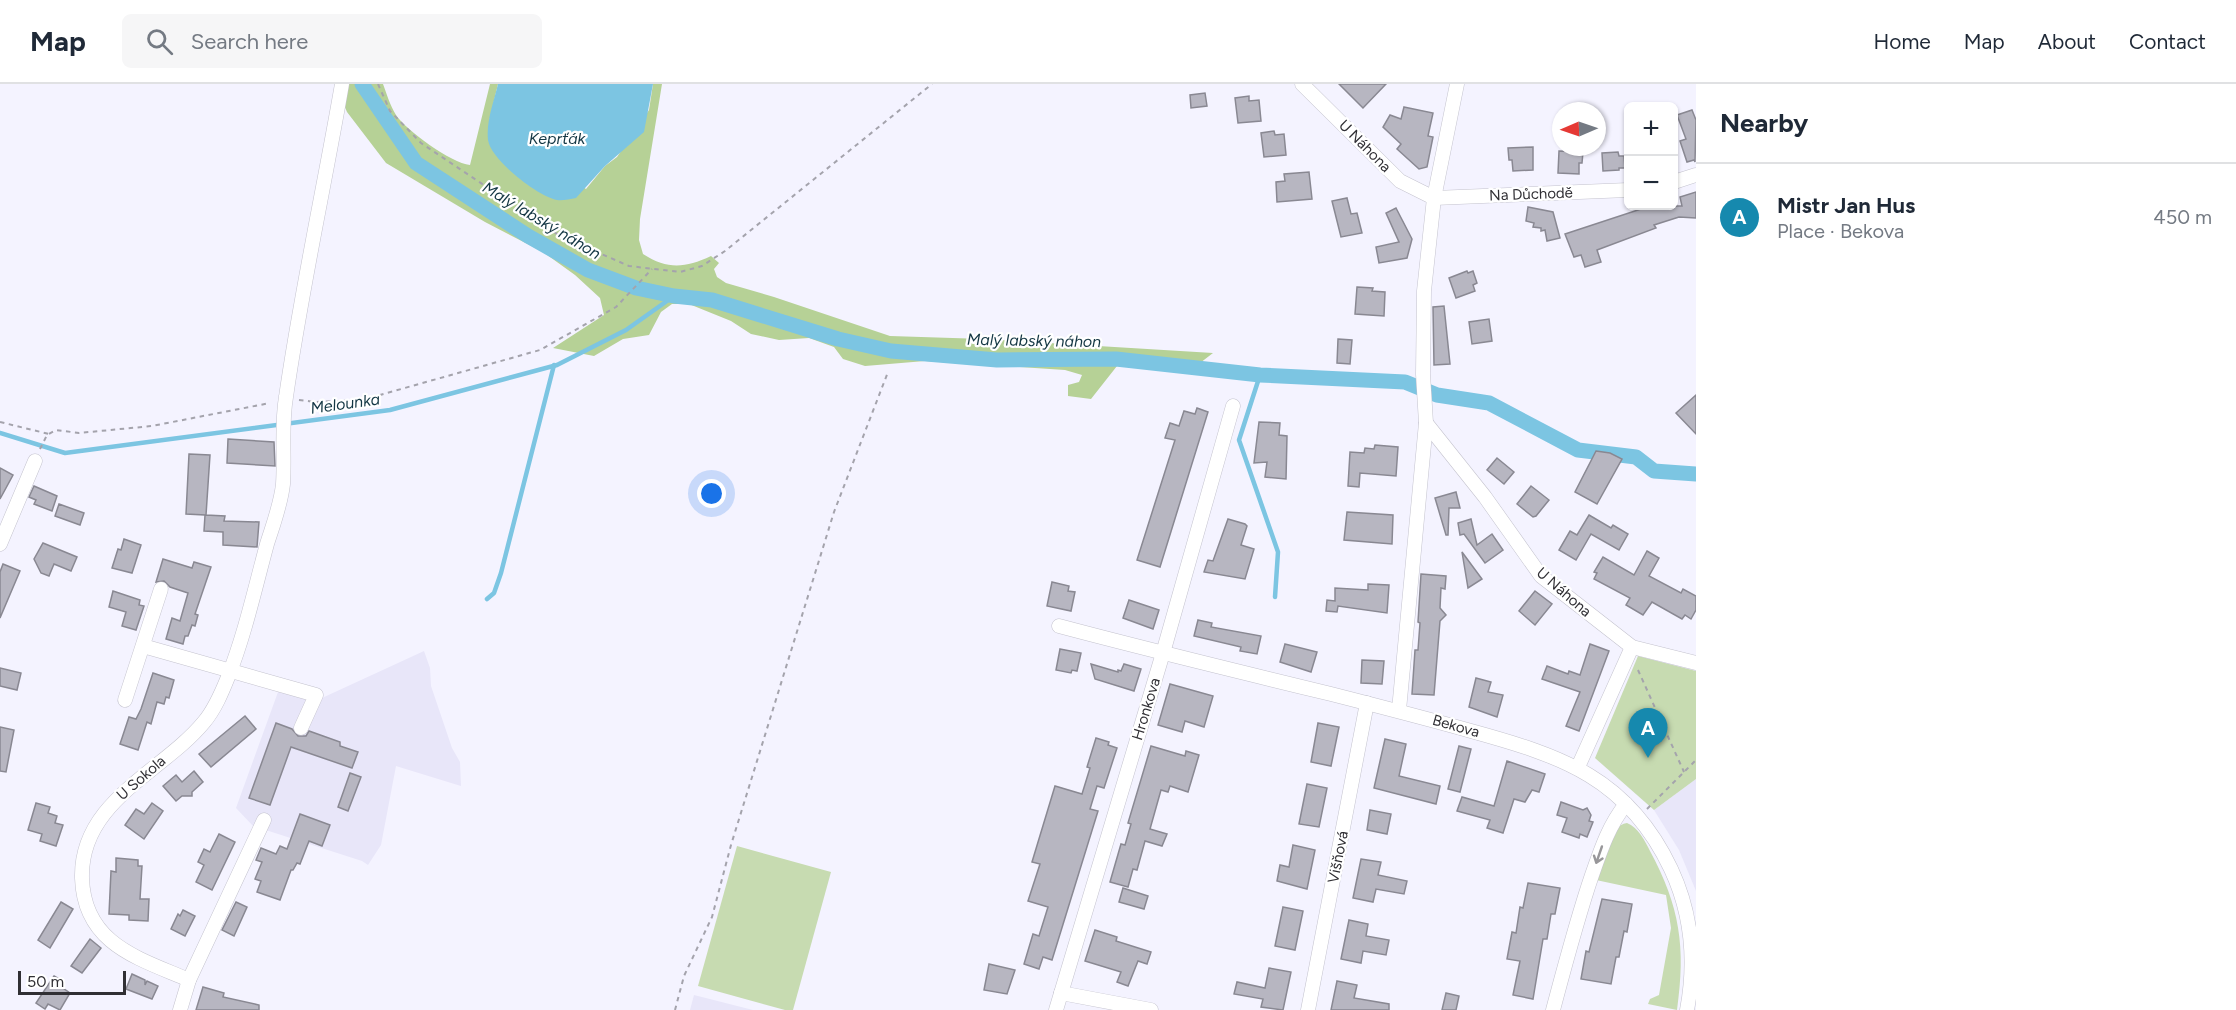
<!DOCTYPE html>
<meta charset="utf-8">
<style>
body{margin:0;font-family:Figtree,sans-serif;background:#f6f6f7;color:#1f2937}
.controls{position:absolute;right:18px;top:18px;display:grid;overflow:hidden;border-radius:9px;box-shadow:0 2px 4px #0004}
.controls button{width:54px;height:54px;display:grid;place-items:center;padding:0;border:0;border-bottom:2px solid #e0e1e3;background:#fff;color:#1f2937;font:30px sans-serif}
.compass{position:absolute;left:1552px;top:18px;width:54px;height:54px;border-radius:50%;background:#fff;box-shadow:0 2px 4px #0004;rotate:268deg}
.scale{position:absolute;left:18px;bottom:15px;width:108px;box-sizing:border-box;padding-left:6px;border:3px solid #302f34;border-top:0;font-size:16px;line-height:21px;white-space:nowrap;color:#302f34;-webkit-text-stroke:4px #fff;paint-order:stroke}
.you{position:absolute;left:712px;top:410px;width:21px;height:21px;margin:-15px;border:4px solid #fff;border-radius:50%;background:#1a73e8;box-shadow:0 0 0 9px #1a73e833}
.badge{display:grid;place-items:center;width:39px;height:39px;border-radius:50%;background:#1689ae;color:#fff;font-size:20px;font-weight:700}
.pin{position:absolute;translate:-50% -50px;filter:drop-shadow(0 2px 3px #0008)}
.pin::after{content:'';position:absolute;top:32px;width:21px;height:18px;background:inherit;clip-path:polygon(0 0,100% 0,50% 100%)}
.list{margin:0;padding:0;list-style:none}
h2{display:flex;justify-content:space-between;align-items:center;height:78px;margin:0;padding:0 24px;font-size:26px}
h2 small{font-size:20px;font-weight:400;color:#747a83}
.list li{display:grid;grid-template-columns:39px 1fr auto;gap:18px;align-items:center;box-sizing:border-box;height:108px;padding:0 24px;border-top:2px solid #e0e1e3}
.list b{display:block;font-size:22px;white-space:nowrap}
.list p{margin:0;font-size:20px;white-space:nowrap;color:#747a83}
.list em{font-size:20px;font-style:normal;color:#747a83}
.icon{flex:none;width:33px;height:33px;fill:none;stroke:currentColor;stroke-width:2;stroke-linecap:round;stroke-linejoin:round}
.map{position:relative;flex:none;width:1696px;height:926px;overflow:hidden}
header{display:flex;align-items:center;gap:36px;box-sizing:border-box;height:84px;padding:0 30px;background:#fff;border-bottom:2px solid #e0e1e3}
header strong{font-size:28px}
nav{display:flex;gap:33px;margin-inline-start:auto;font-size:21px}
.search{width:420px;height:54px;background:#f6f6f7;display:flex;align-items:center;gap:15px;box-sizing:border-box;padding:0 21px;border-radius:9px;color:#747a83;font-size:22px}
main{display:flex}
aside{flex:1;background:#fff}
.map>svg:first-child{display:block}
.built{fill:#e8e6f9}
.green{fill:#c7dbb1}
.forest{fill:#b6d196}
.water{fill:#7cc5e2}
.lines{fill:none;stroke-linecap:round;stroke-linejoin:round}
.stream{stroke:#7cc5e2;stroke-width:4.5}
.canal{stroke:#7cc5e2;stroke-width:15}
.building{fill:#b7b6c1;stroke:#898892;stroke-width:1.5}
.minor-casing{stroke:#c4c3ce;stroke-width:15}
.path{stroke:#a4a3ac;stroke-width:2;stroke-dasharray:4.5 4.5;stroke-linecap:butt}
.minor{stroke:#fff;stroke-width:14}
.oneway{stroke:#98979a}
.labels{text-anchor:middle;stroke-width:4.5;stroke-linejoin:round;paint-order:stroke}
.street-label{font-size:15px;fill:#302f34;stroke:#fff}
.water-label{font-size:16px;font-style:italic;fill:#133643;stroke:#fff}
</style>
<header>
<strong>Map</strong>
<div class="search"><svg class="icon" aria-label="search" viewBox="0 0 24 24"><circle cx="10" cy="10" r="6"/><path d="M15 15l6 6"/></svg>Search here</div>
<nav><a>Home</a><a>Map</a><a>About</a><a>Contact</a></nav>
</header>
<main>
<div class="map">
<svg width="1696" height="926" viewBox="0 0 1696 926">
<rect width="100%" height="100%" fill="#f4f3ff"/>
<g class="built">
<path d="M424,567L430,584L431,602L452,664L460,678L461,702L396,682L381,761L368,781L362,777L253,742L236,724L278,608L322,614Z"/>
<path d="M1696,695V807L1679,766L1654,726Z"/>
<path d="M694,911L753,926H690Z"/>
</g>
<g class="green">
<path d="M1638,572L1696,587V695L1654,726L1595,674Z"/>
<path d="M1627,739C1638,743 1645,757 1650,767C1680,823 1686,863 1677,926L1648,920L1650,915L1659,911L1671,844L1666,811L1596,796C1601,780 1609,741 1627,739Z"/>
<path d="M737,762L831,788L793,926H785L698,902Z"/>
</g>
<path class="forest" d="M335,0H383C387,11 390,21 396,31C407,47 451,79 470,81L490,0H498L489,38L586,105L605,82L617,73L649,26L653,0H662L640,135L639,156L643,170C668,186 685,184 711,172L719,179L714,185L717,193L726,199L774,213L890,252L984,255L1213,269L1187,289L1117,282L1091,315L1068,312V301L1079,298L1082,291L1065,286L925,277L865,282L843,275L834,263L809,254L779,256L751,250L731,237L689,220H672L661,228L649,251L623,255L594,272L553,264L604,231L600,214L575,191L543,168L485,138L386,79L347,28Z"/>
<path class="water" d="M498,0H653L644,48L605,82L576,114C570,115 562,117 557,116C537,112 491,76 488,56C486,37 494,17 498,0Z"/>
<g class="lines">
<g class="stream">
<path d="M1260,291L1239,356L1278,468L1275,513"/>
<path d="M0,349L65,369L390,326L557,281L626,246L674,212"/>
<path d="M487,515L494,509L501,489L554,281"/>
</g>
<path class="canal" d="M362,0L416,79L528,152L588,186L636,204L674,212L712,216L838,255L891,267L997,276L1116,275L1260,291L1405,298L1437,311L1489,319L1578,366L1636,373L1654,387L1696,390"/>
</g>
<g class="building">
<path d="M1339,0H1386L1363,24Z"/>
<path d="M1205,9L1207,22L1191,24L1190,11Z"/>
<path d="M1249,12V17L1259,16L1261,37L1238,39L1235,14Z"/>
<path d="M1404,23L1433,29L1428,52L1433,53L1427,83L1419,85L1397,65L1401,60L1383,43L1390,31L1401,35Z"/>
<path d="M1692,26L1696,36L1695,78L1694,76L1687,78L1680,57L1686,55L1677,31Z"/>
<path d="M1274,47L1275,51L1284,50L1286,71L1264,73L1261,49Z"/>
<path d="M1533,63V86L1513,87L1512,76H1509L1508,64Z"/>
<path d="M1559,67L1583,68L1582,79H1579V90L1558,89Z"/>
<path d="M1618,68L1619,72H1624L1625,84H1619V86L1603,87L1602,69Z"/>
<path d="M1309,88L1312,115L1277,118L1276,98L1285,97L1284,90Z"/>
<path d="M1696,108V134L1679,133L1654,141L1656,144L1597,166L1601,178L1585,183L1581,171L1574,173L1565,150L1650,122H1682L1680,113Z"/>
<path d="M1347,114L1351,130L1357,129L1362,149L1341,153L1332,117Z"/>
<path d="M1528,123L1553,128L1560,154L1547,157L1545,146L1541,147V144L1533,143L1534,139L1526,137Z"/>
<path d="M1396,124L1412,155L1407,174L1379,179L1376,163L1399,158L1386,129Z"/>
<path d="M1467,187L1468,189L1473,187L1477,199L1473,201L1475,207L1456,214L1449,194Z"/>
<path d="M1357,203L1373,204L1372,207L1385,208L1384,232L1355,230Z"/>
<path d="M1444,222L1450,280L1434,281L1433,223Z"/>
<path d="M1489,235L1492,257L1472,260L1469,238Z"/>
<path d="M1338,255L1352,256L1350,280L1337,279Z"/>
<path d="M1696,311V350L1676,329Z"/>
<path d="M1197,324L1208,328L1160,483L1137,476L1175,356L1165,354L1170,339L1179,342L1184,327L1195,330Z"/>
<path d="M1259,338L1280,339L1279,351L1287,352L1286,395L1265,393L1267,378L1254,379Z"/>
<path d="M228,355L274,358L275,382L227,379Z"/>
<path d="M1375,361L1398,363L1396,392L1360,389L1359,403L1348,402L1350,368L1364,369L1365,364L1374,365Z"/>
<path d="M1596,367L1610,369L1622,375L1597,420L1575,408Z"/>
<path d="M189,370L210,371L206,431L225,432L224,437L259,438L257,463L223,461V448L204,447L205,431L186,430Z"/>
<path d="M1497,374L1514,388L1504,400L1487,386Z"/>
<path d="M0,384L13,391L0,415Z"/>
<path d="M34,402L57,412L52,427L34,420L36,416L29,413Z"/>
<path d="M1531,402L1549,416L1536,432L1533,433L1517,420Z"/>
<path d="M1456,408L1460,424H1449L1448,451H1446L1435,414Z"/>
<path d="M59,420L84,429L80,441L55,432Z"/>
<path d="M1347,428L1393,431L1392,460L1344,456Z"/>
<path d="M1589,431L1611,444L1613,441L1628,450L1619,466L1591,450L1576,476L1559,466L1570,447L1577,451Z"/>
<path d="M1228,435L1245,440L1247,442L1241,461L1254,465L1245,495L1204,488L1208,476L1213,477Z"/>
<path d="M1471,435L1477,461L1492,450L1503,466L1485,479L1464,450L1460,451L1458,439Z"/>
<path d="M124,455L141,461L132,489L112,484L118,465L121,466Z"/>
<path d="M43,459L77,473L71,487L54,480L49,492L41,489L34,475Z"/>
<path d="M1647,467L1659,474L1649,492L1681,509L1683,505L1696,512V526L1691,535L1685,531L1682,535L1652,518L1643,531L1626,521L1630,514L1594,495L1597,489L1594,488L1603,473L1634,491Z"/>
<path d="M1462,468L1482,495L1468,504Z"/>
<path d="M163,475L192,484L194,478L211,483L195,530L198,531L195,542L192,541L188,552H185L183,560L166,555L172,534L180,537L188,509L170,503L164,497L156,498Z"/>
<path d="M3,480L20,487L0,534V488Z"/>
<path d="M1421,490L1446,492L1445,505L1441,504L1440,524L1446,531L1440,537L1434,611L1412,610L1415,566H1418L1420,539L1418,538Z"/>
<path d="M1052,498L1069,502L1068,507L1075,508L1071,527L1047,522Z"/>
<path d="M1368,500L1389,501L1387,529L1338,522L1337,528L1326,527L1327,516L1335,517V504L1368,506Z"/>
<path d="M113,507L140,516L139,521L144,522L136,546L122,542L126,528L109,523Z"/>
<path d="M1535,507L1552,520L1535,541L1519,527Z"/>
<path d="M1129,516L1159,526L1153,545L1123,534Z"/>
<path d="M1198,536L1212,539L1211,543L1261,552L1257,570L1240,567L1241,563L1194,552Z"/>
<path d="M1285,560L1317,568L1311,588L1280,578Z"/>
<path d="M1590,560L1609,567L1579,647L1566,642L1580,608L1542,595L1547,582L1568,590L1569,587L1580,591Z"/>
<path d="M1060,565L1081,569L1077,587L1072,586L1071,589L1056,586Z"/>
<path d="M1362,576L1384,577L1382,600L1361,599Z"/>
<path d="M1091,580L1118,588V586L1121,587L1124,580L1141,585L1134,607L1095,595Z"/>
<path d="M0,584L21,589L17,606L0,602Z"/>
<path d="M153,589L174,596L169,614L166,613L164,620L157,618L151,640L147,638L138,666L120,660L129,633L136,635L141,625Z"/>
<path d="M1476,594L1491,598L1488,608L1503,611L1497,633L1469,623Z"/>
<path d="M1170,600L1213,612L1204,643L1185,637L1182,648L1158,641Z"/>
<path d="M245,632L256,645L211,683L199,670Z"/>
<path d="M276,639L292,645L298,652H306L309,647L340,658V662L358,668L352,684L291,663L270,721L249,714Z"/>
<path d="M1318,639L1339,643L1331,682L1311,678Z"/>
<path d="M0,643L14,646L6,688L0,687Z"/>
<path d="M1096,654L1109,658L1108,661L1117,664L1104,704L1097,702L1090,725L1098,727L1052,876L1043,873L1039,885L1024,880L1033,850L1039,852L1048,823L1028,817L1040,780L1032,778L1055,702L1082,710L1090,684L1087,683Z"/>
<path d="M1385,655L1406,660L1399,692L1440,702L1436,720L1374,704Z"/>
<path d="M1151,662L1185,672L1186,667L1199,671L1188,708L1170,702L1168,708L1161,706L1150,745L1167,750L1162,762L1145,757L1137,786L1133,785L1128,803L1110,798L1121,760L1125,761L1131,740L1128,739Z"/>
<path d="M1459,662L1471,665L1460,708L1448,705Z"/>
<path d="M1507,677L1545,690L1539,708L1532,706L1525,718L1514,715L1503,749L1487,744L1490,736L1457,727L1462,713L1494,722Z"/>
<path d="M194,687L203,698L192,708V712H182L176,717L163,702L176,691L182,698Z"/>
<path d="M350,689L361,693L348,727L338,723Z"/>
<path d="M1307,700L1327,704L1319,743L1299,740Z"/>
<path d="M1561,718L1583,726L1587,724L1591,731L1589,737L1593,738L1587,753L1580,750L1579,754L1562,748L1567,734L1557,731Z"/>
<path d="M36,719L50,723L48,729L57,732L55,739L63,741L56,762L40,757L42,750L28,746Z"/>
<path d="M152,719L163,727L144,755L125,741L136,725L144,730Z"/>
<path d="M1370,726L1391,730L1387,750L1367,746Z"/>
<path d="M300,730L330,741L322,762L309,757L300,780L297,779L293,786H291L280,816L257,808L261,797L255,795L262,778L256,776L261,764L276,770L280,762L287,765Z"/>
<path d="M219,750L235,758L212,806L196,798L204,781L198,778L204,765L210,768Z"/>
<path d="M1293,761L1315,766L1307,805L1277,797L1280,781L1289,783Z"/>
<path d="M116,774L138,776V782H142L140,815H149L148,837L129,836V831L109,830L111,787L116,788Z"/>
<path d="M1361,775L1381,778L1378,791L1407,797L1404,810L1376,805L1373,818L1353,814Z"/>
<path d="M1528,799L1560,804L1555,830H1551L1547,855H1543L1533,915L1513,911L1520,877L1507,875L1512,848L1516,849L1520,823L1523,824Z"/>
<path d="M1123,804L1148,812L1144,825L1119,818Z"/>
<path d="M1602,815L1632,820L1627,848L1624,847L1619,873H1616L1611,900L1581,895L1586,867L1589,868Z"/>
<path d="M61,818L73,825L50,864L38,856Z"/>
<path d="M236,818L247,823L234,852L222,846Z"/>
<path d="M1283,823L1303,827L1295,866L1275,862Z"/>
<path d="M183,826L195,832L185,852L171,845L178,830L180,832Z"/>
<path d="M1349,836L1368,840L1366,852L1389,856L1386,871L1363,867L1361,879L1341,875Z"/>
<path d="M1095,846L1117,853L1116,857L1151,868L1147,880L1138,877L1128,902L1117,898L1121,888L1085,877Z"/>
<path d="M90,855L101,864L82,889L71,882Z"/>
<path d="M989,880L1015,886L1007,910L984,906Z"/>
<path d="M1269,884L1291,888L1283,926L1261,923L1263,915L1234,910L1237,898L1265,904Z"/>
<path d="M132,890L145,896V901L147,897L158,902L152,915L126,905Z"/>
<path d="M54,892L63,897L60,902L70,909L60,926L48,920L45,925L36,919Z"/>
<path d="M1337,897L1357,901L1354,914L1389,920V926H1331Z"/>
<path d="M203,903L224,909L223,913L259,921V926H196Z"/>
<path d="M1446,909L1459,912L1456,926H1442Z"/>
</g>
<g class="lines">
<g class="minor-casing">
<g id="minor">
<path d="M1302,0L1400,97L1434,114L1628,106"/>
<path d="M1674,98L1696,91"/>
<path d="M1426,339L1485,413L1541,492L1632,563L1696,579"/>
<path d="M0,460L35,377"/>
<path d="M1059,542C1149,566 1240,588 1331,610C1378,622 1425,634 1471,647C1562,672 1628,694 1671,785C1692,830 1696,878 1687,926"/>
<path d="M143,562L316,611L301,644"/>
<path d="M125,616L161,505"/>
<path d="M1399,626L1426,339L1423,290L1424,207L1434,114L1457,0"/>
<path d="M1578,683L1632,563"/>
<path d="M189,896C138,874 84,860 82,794C80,717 163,688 204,638C215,625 222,608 228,593C245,550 255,504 267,460C273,441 281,420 283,400C285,371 281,342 286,313C301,208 324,104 342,0"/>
<path d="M1061,909L1151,926"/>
<path d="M180,926L189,896L264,736"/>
<path d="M1056,926L1163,569L1233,322"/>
<path d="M1308,926L1367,619"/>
<path d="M1553,926C1565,881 1577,835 1592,791C1601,765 1609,741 1626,720"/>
</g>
</g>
<g class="path">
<path d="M378,0L390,27L421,59L560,152L629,182L680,188L702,182L725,167L932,0"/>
<path d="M299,316L315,318L362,316L540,266L616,223L652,185"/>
<path d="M0,338L49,350"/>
<path d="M40,365L47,351L56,346L79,349L152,342L270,319"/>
<path d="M1638,586L1684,688"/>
<path d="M1647,725L1696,676"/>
<path d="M675,926L684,892L712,833L731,761L834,428L888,288"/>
</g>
<use href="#minor" class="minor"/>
</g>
<defs><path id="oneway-shaft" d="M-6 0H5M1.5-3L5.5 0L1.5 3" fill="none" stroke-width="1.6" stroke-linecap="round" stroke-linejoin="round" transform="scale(1.5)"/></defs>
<use class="oneway" href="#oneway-shaft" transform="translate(1599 771) rotate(109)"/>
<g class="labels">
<g class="street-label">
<text transform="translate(1365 62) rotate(45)" y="5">U Náhona</text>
<text transform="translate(1531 110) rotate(-2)" y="5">Na Důchodě</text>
<text transform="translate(1564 508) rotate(41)" y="5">U Náhona</text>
<text transform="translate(1146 625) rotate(-73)" y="5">Hronkova</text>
<text transform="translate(1456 642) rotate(16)" y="5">Bekova</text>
<text transform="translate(141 694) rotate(-41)" y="5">U Sokola</text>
<text transform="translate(1338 773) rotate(-79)" y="5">Višňová</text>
</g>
<g class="water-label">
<text x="557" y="60">Keprťák</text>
<text transform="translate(542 136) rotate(31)" y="6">Malý labský náhon</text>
<text transform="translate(1034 256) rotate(1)" y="6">Malý labský náhon</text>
<text transform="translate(345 319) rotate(-8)" y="6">Melounka</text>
</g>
</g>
</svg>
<div class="controls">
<button>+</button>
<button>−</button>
</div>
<svg class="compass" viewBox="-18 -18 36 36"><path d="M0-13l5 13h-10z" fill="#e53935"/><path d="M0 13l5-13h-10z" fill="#747a83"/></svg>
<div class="scale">50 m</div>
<div class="you"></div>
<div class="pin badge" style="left:1648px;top:674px">A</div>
</div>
<aside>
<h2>Nearby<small></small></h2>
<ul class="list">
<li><span class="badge">A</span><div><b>Mistr Jan Hus</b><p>Place · Bekova</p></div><em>450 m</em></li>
</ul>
</aside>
</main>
